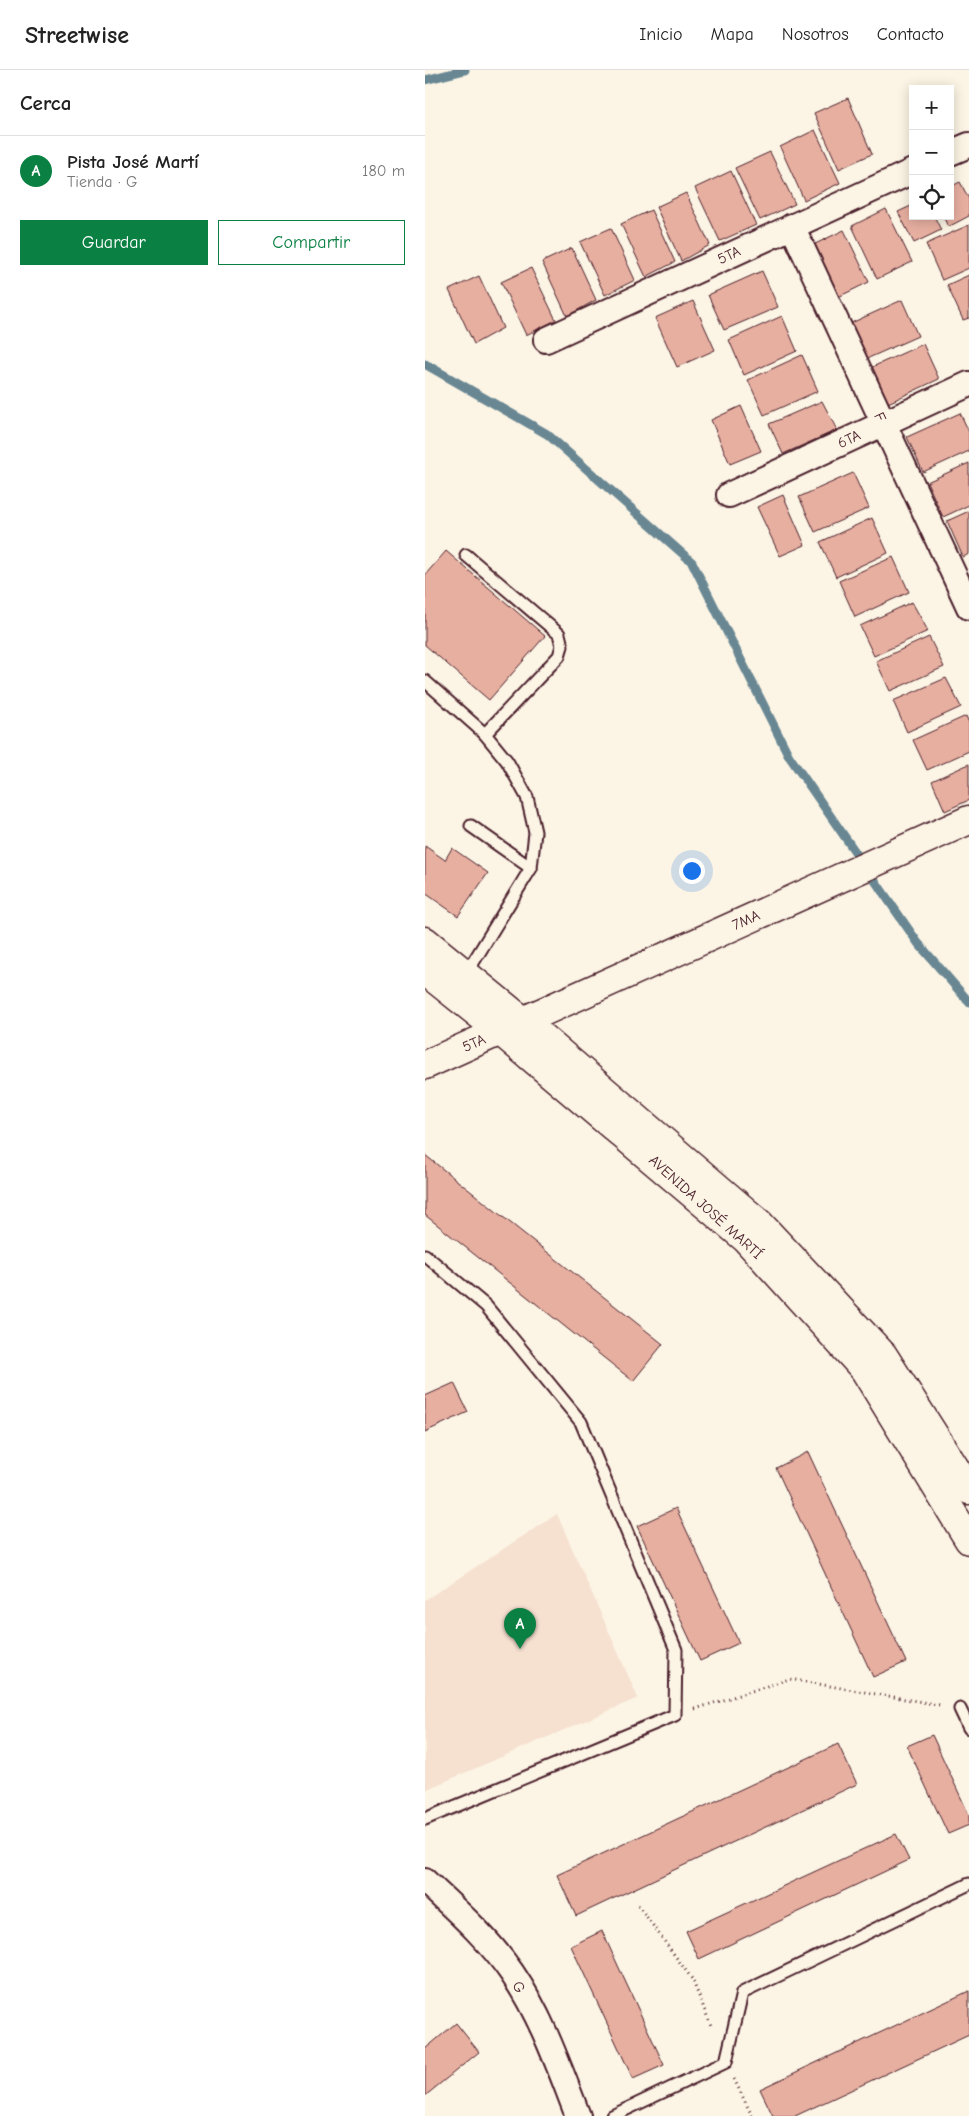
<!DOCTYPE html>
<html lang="es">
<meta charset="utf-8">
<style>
body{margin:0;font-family:"Comic Neue",sans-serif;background:#f2f2f2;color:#222}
.controls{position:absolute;right:15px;top:15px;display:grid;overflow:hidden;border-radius:0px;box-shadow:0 2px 12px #0003}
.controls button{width:45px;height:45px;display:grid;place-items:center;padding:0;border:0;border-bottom:1px solid #e0e0e0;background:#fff;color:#222;font:25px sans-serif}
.you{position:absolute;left:266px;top:800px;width:18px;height:18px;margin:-12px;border:4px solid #fff;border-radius:50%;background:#1a73e8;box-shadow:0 0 0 8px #1a73e833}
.badge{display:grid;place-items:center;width:32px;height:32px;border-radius:50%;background:#0b8043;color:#fff;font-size:16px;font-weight:700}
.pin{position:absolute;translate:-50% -41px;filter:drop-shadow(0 1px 2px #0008)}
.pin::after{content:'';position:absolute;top:26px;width:18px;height:15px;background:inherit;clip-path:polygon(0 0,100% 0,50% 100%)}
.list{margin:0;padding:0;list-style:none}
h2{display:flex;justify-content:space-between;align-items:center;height:65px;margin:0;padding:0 20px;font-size:21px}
h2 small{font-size:16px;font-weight:400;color:#767676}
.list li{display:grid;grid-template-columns:32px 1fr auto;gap:15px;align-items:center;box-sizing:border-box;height:70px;padding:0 20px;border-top:1px solid #e0e0e0}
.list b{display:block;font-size:19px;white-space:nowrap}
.list p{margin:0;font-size:16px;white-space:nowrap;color:#767676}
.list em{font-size:16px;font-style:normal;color:#767676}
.actions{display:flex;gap:10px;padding:15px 20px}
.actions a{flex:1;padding:11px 0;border:1px solid #0b8043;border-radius:0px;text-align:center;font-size:18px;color:#0b8043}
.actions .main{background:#0b8043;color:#fff}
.icon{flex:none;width:28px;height:28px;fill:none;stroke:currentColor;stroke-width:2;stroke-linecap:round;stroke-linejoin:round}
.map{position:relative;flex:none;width:544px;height:2046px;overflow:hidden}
header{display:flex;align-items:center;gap:30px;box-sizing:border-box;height:70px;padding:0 25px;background:#fff;border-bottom:1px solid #e0e0e0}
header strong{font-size:24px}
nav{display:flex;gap:28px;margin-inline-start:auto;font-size:18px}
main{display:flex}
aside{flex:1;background:#fff}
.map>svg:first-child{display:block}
.built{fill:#f6e0d0}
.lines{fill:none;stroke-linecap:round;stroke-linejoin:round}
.stream{stroke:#698793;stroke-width:9}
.building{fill:#e7afa0;stroke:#4a1f2b}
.service-casing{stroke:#4a1f2b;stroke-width:15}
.minor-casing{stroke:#4a1f2b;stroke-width:28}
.tertiary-casing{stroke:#4a1f2b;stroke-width:31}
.secondary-casing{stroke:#4a1f2b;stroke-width:31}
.path{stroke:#4a1f2b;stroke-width:3;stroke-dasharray:1 4;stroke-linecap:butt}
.service{stroke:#fcf5e5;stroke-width:11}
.minor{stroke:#fcf5e5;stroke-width:24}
.tertiary{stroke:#fcf5e5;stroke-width:28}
.secondary{stroke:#fcf5e5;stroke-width:28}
.labels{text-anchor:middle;stroke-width:4;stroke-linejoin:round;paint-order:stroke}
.street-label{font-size:15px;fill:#4a1f2b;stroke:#fcf5e5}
</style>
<header>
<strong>Streetwise</strong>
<nav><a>Inicio</a><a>Mapa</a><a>Nosotros</a><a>Contacto</a></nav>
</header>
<main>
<aside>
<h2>Cerca<small></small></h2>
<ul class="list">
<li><span class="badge">A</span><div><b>Pista José Martí</b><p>Tienda · G</p></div><em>180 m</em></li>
</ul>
<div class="actions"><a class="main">Guardar</a><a>Compartir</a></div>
</aside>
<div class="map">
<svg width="544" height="2046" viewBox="0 0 544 2046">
<rect width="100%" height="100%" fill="#fcf5e5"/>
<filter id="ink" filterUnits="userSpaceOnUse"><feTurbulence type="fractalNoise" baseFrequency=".02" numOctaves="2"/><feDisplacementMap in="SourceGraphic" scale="10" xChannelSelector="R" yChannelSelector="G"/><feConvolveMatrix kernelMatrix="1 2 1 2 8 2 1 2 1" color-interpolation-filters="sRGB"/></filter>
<g filter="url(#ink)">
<path class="built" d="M132,1444L213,1628L0,1720V1530Z"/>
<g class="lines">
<g class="stream">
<path d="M0,10L40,0"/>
<path d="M0,294L122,364L267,492L364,686L493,873L544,932"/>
</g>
</g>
<g class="building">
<path d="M423,28L447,84L414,99L389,43Z"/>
<path d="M390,60L415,113L379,130L355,77Z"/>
<path d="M345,82L370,134L335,150L310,98Z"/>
<path d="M306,101L331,155L295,171L270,118Z"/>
<path d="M535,112L544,129V146L523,157L518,146H525V117Z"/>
<path d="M261,123L285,175L256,191L231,137Z"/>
<path d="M488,135V146H509L516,160L489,173L473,142Z"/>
<path d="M461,139L487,192L452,209L427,156Z"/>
<path d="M226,140L250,192L221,207L196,154Z"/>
<path d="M544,155V198L517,210L501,174Z"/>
<path d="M186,158L210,210L180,225L155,172Z"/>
<path d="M419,160L444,212L409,229L384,177Z"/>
<path d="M147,178L171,230L142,246L117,192Z"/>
<path d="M106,198L131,250L101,265L76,212Z"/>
<path d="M337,201L353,237L299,260L283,225Z"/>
<path d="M544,205V248L538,250L522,215Z"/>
<path d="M54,206L78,258L49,274L24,220Z"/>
<path d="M477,230L493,266L439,290L424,254Z"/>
<path d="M268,231L290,280L252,297L230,248Z"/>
<path d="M357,246L372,281L319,305L304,270Z"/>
<path d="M498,274L514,309L461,334L445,298Z"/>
<path d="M377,285L393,321L339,345L323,310Z"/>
<path d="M397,331L412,360L358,384L344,354Z"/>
<path d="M316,336L336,381L305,394L286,350Z"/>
<path d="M535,343L544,362V381L498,402L482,367Z"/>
<path d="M544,393V435L518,447L502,412Z"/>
<path d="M428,403L444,438L390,462L374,427Z"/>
<path d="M358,425L380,475L355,486L332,437Z"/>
<path d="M544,441V484L538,487L522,451Z"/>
<path d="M447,448L463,483L411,507L395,472Z"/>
<path d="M21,481L120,566L64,630L0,575V505Z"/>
<path d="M468,487L484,522L430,547L414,511Z"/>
<path d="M487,532L503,561L449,586L435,556Z"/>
<path d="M504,567L519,597L465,621L451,591Z"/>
<path d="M521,608L536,637L482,662L468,631Z"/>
<path d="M541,646L544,653V681L502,700L488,670Z"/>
<path d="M544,694V730L520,741L507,711Z"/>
<path d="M0,776L20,790L27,778L63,803L33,846L0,823Z"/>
<path d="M0,1085L238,1274L208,1311L0,1145Z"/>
<path d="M29,1313L43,1342L0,1362V1326Z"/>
<path d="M383,1382L481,1592L448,1607L351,1398Z"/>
<path d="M251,1438L314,1573L275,1591L212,1456Z"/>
<path d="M507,1665L544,1745V1755L523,1764L482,1676Z"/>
<path d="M413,1674L432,1714L151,1846L132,1805Z"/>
<path d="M471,1764L484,1790L274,1889L261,1861Z"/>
<path d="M177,1861L239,1995L208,2009L146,1876Z"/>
<path d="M544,1921V1965L370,2046H348L335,2019Z"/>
<path d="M31,1953L54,1982L0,2026V1979Z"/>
</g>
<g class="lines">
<g class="service-casing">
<g id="service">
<path d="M41,485L134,564L137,576L134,586L60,664"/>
<path d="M0,611L60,664L82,691L102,727L110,762L106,798L41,904"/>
<path d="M46,756L106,798"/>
<path d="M0,1185L61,1236L156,1352L251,1580L250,1645L0,1749"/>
<path d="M535,1639L544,1658"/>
<path d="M187,2046L301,1992L317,1923L544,1814"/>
</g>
</g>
<g class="minor-casing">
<g id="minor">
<path d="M525,83L544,75"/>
<path d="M367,156L544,537"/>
<path d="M121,270L488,101"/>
<path d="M304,425L544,314"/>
<path d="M0,1811C31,1840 63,1868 87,1903C117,1947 134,1997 153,2046"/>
</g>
</g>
<g class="tertiary-casing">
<path id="tertiary" d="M0,995L544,750"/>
</g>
<g class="secondary-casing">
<g id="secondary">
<path d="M0,871L98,951L335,1154L458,1285L544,1420"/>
<path d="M0,901L75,961L321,1169L439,1299L544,1470"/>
</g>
</g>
<g class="path">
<path d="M270,1639L364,1609L515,1635"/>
<path d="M213,1835L267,1909L287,1958"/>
<path d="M309,2009L327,2046"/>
</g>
<use href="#service" class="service"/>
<use href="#minor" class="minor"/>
<use href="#tertiary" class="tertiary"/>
<use href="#secondary" class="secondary"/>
</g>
</g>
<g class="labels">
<g class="street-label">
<text transform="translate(304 185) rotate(-25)" y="5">5TA</text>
<text transform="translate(455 347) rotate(65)" y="5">F</text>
<text transform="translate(424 369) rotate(-25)" y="5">6TA</text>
<text transform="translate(321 850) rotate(-24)" y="5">7MA</text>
<text transform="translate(49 973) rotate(-24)" y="5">5TA</text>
<text transform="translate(281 1137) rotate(42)" y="5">AVENIDA JOSÉ MARTÍ</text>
<text transform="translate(94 1917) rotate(61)" y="5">G</text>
</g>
</g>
</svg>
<div class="controls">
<button>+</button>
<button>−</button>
<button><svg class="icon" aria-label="locate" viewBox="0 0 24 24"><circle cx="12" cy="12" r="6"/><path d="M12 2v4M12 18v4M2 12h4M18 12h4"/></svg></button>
</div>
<div class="you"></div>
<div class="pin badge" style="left:95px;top:1579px">A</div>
</div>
</main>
